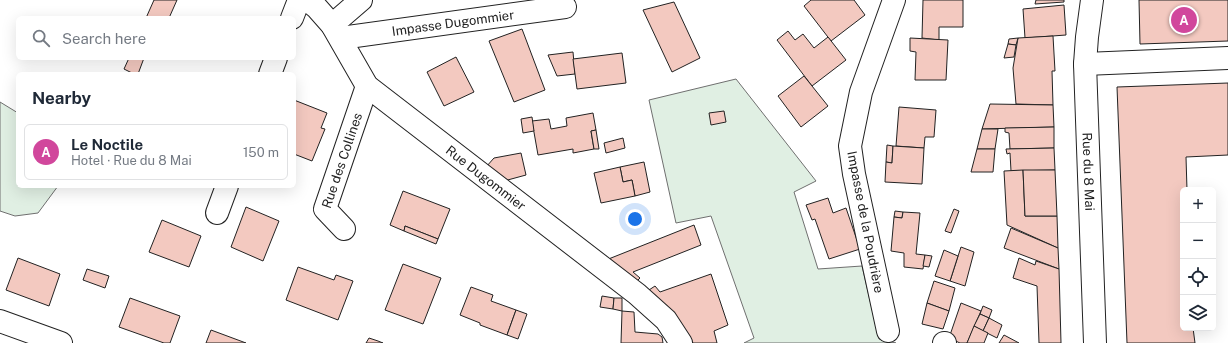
<!DOCTYPE html>
<meta charset="utf-8">
<style>
body{margin:0;font-family:"Public Sans",sans-serif;background:#f2f2f3;color:#1f2937}
.controls{position:absolute;right:12px;bottom:12px;display:grid;overflow:hidden;border-radius:6px;box-shadow:0 4px 16px #0002}
.controls button{width:36px;height:36px;display:grid;place-items:center;padding:0;border:0;border-bottom:1px solid #e0e1e3;background:#fff;color:#1f2937;font:20px sans-serif}
.you{position:absolute;left:635px;top:219px;width:14px;height:14px;margin:-10px;border:3px solid #fff;border-radius:50%;background:#1a73e8;box-shadow:0 0 0 6px #1a73e833}
.badge{display:grid;place-items:center;width:26px;height:26px;border-radius:50%;background:#d93025;color:#fff;font-size:13px;font-weight:700}
.pin{position:absolute;translate:-50% -50%;border:2px solid #fff;box-shadow:0 1px 4px #0006}
.list{margin:0;padding:0;list-style:none}
h2{display:flex;justify-content:space-between;align-items:center;height:52px;margin:0;padding:0 16px;font-size:17px}
h2 small{font-size:13px;font-weight:400;color:#747a83}
.list li{display:grid;grid-template-columns:26px 1fr auto;gap:12px;align-items:center;box-sizing:border-box;height:56px;margin:0 8px 8px;padding:0 8px;border:1px solid #e0e1e3;border-radius:6px}
.list b{display:block;font-size:15px;white-space:nowrap}
.list p{margin:0;font-size:13px;white-space:nowrap;color:#747a83}
.list em{font-size:13px;font-style:normal;color:#747a83}
.icon{flex:none;width:22px;height:22px;fill:none;stroke:currentColor;stroke-width:2;stroke-linecap:round;stroke-linejoin:round}
.map{position:relative;flex:none;width:1228px;height:343px;overflow:hidden}
.search{position:absolute;background:#fff;box-shadow:0 4px 16px #0002;left:16px;top:16px;width:280px;height:44px;display:flex;align-items:center;gap:10px;box-sizing:border-box;padding:0 14px;border-radius:6px;color:#747a83;font-size:15px}
.panel{position:absolute;background:#fff;box-shadow:0 4px 16px #0002;left:16px;top:72px;width:280px;height:116px;border-radius:6px}
.map>svg:first-child{display:block}
.green{fill:#e0efe3;stroke:#6f6f6f}
.building{fill:#f3c9c0;stroke:#222}
.lines{fill:none;stroke-linecap:round;stroke-linejoin:round}
.minor-casing{stroke:#222;stroke-width:24}
.minor{stroke:#fff;stroke-width:22}
.labels{text-anchor:middle;stroke-width:3;stroke-linejoin:round;paint-order:stroke}
.street-label{font-size:13px;fill:#222;stroke:#fff}
</style>
<div class="map">
<svg width="1228" height="343" viewBox="0 0 1228 343">
<rect width="100%" height="100%" fill="#fff"/>
<g class="green">
<path d="M736,79L816,181L794,192L818,269L862,266L879,339L896,343H744L754,338L711,216L676,223L649,100Z"/>
<path d="M0,102L18,113V186H58L38,213L15,216L0,211Z"/>
</g>
<g class="building">
<path d="M154,0H177L169,18H146Z"/>
<path d="M811,0H854L865,15L831,41L804,6Z"/>
<path d="M923,0H963V27H939V40L922,38Z"/>
<path d="M1036,0H1064V2L1035,4Z"/>
<path d="M1139,0H1228V41L1140,44Z"/>
<path d="M674,2L700,58L672,72L643,10Z"/>
<path d="M1064,5L1066,35L1025,38L1023,9Z"/>
<path d="M522,29L545,90L514,102L489,41Z"/>
<path d="M788,31L795,40L803,34L814,48L828,37L846,60L812,86L777,40Z"/>
<path d="M1053,36L1055,71H1052L1053,105L1016,104L1013,68L1018,38Z"/>
<path d="M910,38L948,40L946,80H915L916,52L910,51Z"/>
<path d="M1018,38L1016,45L1008,44L1009,39Z"/>
<path d="M1008,44L1016,45L1014,57L1004,58Z"/>
<path d="M573,52L575,74L557,76L548,55Z"/>
<path d="M622,53L626,83L577,89L573,59Z"/>
<path d="M456,57L474,92L444,106L427,72Z"/>
<path d="M129,58H144L138,74H134L124,69Z"/>
<path d="M804,76L828,106L801,127L778,96Z"/>
<path d="M1228,83V155L1186,157L1187,190H1183V328H1193L1195,343H1127L1117,87Z"/>
<path d="M294,100L327,113L321,128L325,129L312,161L294,154Z"/>
<path d="M990,104L1053,105L1054,127L982,129Z"/>
<path d="M899,107L936,110L934,137H925L924,148L896,146Z"/>
<path d="M724,111L726,122L711,125L709,113Z"/>
<path d="M593,113L596,130L591,131L594,149L573,153V149L538,155L532,121L549,119L551,129L567,126L566,118Z"/>
<path d="M532,117L534,131L523,133L521,119Z"/>
<path d="M1054,127V148L1010,149L1009,133L1005,132V128Z"/>
<path d="M982,129H998L995,149H977Z"/>
<path d="M596,130L599,149H594L591,131Z"/>
<path d="M623,138L625,148L606,153L604,143Z"/>
<path d="M887,145L893,146L892,163L886,162Z"/>
<path d="M893,146L924,148L922,184L885,182L886,162L892,163Z"/>
<path d="M1054,148L1055,170L1011,171L1010,153L1007,154L1006,149Z"/>
<path d="M977,149H995L993,172H971Z"/>
<path d="M521,153L526,175L504,181L486,167L494,158Z"/>
<path d="M644,162L650,192L635,196L632,180L623,182L620,167Z"/>
<path d="M620,167L623,182L632,180L635,196L601,203L594,173Z"/>
<path d="M1023,170L1025,216H1057L1058,248L1007,225L1004,171Z"/>
<path d="M1023,170H1055L1057,216H1025Z"/>
<path d="M403,191L450,209L438,239L405,226L404,231L390,225Z"/>
<path d="M828,198L833,213L846,208L860,249L829,259L815,219L812,220L806,205Z"/>
<path d="M246,207L279,221L263,261L231,247Z"/>
<path d="M954,209L959,211L951,233L945,231Z"/>
<path d="M895,211L903,212L902,218L894,217Z"/>
<path d="M903,212L920,213L916,254L925,255L923,269L904,267V253L891,251L894,217L902,218Z"/>
<path d="M162,220L201,236L189,267L149,252Z"/>
<path d="M694,225L701,245L633,272L640,278L634,284L606,260Z"/>
<path d="M405,226L438,239L436,244L404,231Z"/>
<path d="M1011,228L1058,248L1059,269L1004,248Z"/>
<path d="M961,247L974,252L965,286L950,281Z"/>
<path d="M944,250L958,256L950,281L935,276Z"/>
<path d="M925,255L932,256L929,267L923,266Z"/>
<path d="M18,258L60,274L49,306L6,290Z"/>
<path d="M1019,258L1035,265L1036,261L1059,269L1061,343H1039L1037,286L1013,278Z"/>
<path d="M403,264L441,278L423,324L385,310Z"/>
<path d="M298,267L334,280L336,275L353,281L338,320L286,300Z"/>
<path d="M87,269L109,276L105,288L83,280Z"/>
<path d="M711,274L728,325L714,331L717,343H693L674,315L649,290L655,286L660,292Z"/>
<path d="M934,281L955,288L949,311L927,303Z"/>
<path d="M471,287L493,295L491,301L516,310L507,335L480,325V323L460,315Z"/>
<path d="M602,296L614,298L613,309L600,307Z"/>
<path d="M130,298L180,316L170,343H164L119,327Z"/>
<path d="M614,298H622V311L613,309Z"/>
<path d="M927,303L949,311L943,329L922,324Z"/>
<path d="M961,303L981,311L967,343H960L949,338Z"/>
<path d="M983,306L992,310L989,318L980,314Z"/>
<path d="M516,310L527,314L518,339L507,335Z"/>
<path d="M622,311L634,312L635,332L658,334L662,337L663,343H621Z"/>
<path d="M980,314L989,318L983,331L974,326Z"/>
<path d="M989,318L1002,325L997,338L983,331Z"/>
<path d="M974,326L988,333L984,343H967Z"/>
<path d="M211,330L246,343H206Z"/>
<path d="M1004,335L1019,343H999Z"/>
<path d="M369,338L378,341L383,343H366Z"/>
</g>
<g class="lines">
<g class="minor-casing">
<g id="minor">
<path id="s1" d="M307,0L317,8L332,25L367,86L637,294L666,320L681,343"/>
<path id="s2" d="M1092,0L1087,37L1085,64L1095,343"/>
<path d="M292,18L299,0"/>
<path d="M332,25L361,0"/>
<path id="s3" d="M341,38L565,7"/>
<path d="M1085,64L1228,58"/>
<path d="M270,74L276,58"/>
<path d="M217,213L227,186"/>
<path id="s4" d="M344,229L325,209L367,86"/>
<path d="M0,321L61,343"/>
<path d="M888,331L854,174L850,146L861,92L894,0"/>
<path d="M944,343H945"/>
</g>
</g>
<use href="#minor" class="minor"/>
</g>
<g class="labels">
<g class="street-label">
<text dy="5" stroke="none"><textPath href="#s3" startOffset="113">Impasse Dugommier</textPath></text>
<text dy="5" stroke="none"><textPath href="#s4" startOffset="79">Rue des Collines</textPath></text>
<text dy="5" stroke="none"><textPath href="#s2" startOffset="172">Rue du 8 Mai</textPath></text>
<text dy="5" stroke="none"><textPath href="#s1" startOffset="256">Rue Dugommier</textPath></text>
<text transform="translate(866 222) rotate(79)" y="5">Impasse de la Poudrière</text>
</g>
</g>
</svg>
<div class="controls">
<button>+</button>
<button>−</button>
<button><svg class="icon" aria-label="locate" viewBox="0 0 24 24"><circle cx="12" cy="12" r="6"/><path d="M12 2v4M12 18v4M2 12h4M18 12h4"/></svg></button>
<button><svg class="icon" aria-label="layers" viewBox="0 0 24 24"><path d="M12 4l9 5-9 5-9-5zM3 14l9 5 9-5"/></svg></button>
</div>
<div class="you"></div>
<div class="pin badge" style="left:1184px;top:20px;background:#d1479c">A</div>
<div class="search"><svg class="icon" aria-label="search" viewBox="0 0 24 24"><circle cx="10" cy="10" r="6"/><path d="M15 15l6 6"/></svg>Search here</div>
<section class="panel">
<h2>Nearby<small></small></h2>
<ul class="list">
<li><span class="badge" style="background:#d1479c">A</span><div><b>Le Noctile</b><p>Hotel · Rue du 8 Mai</p></div><em>150 m</em></li>
</ul>
</section>
</div>
